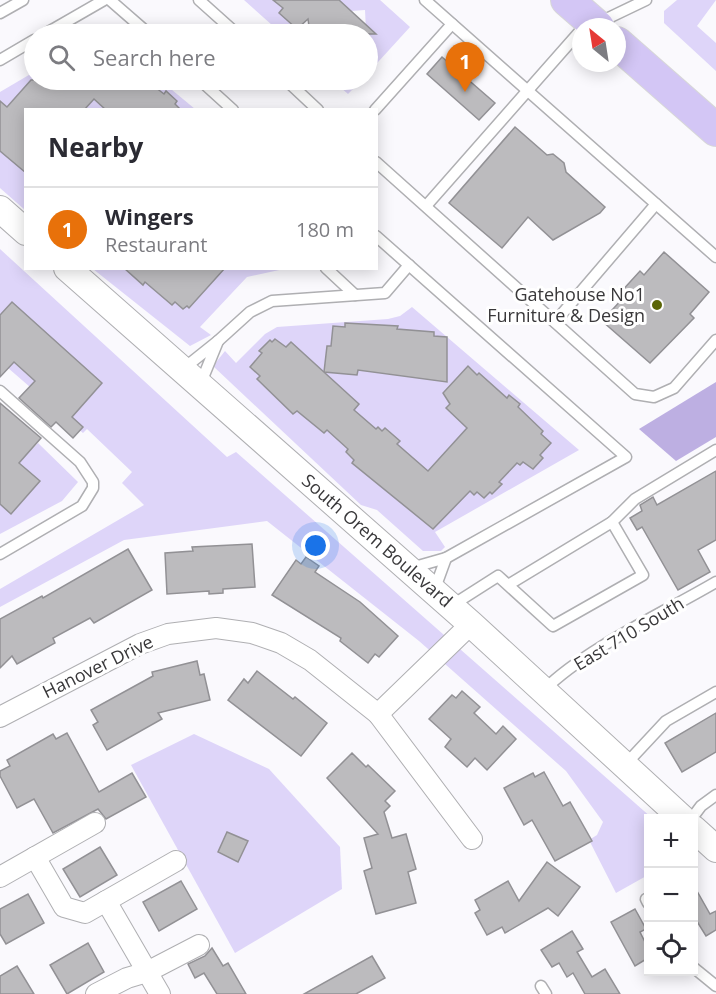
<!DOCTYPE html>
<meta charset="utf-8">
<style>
body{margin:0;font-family:"Open Sans",sans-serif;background:#f7f7f7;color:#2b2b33}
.controls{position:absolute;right:18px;bottom:18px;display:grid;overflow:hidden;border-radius:0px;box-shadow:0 3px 15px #0003}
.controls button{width:54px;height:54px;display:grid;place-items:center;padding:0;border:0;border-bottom:2px solid #e1e1e2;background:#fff;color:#2b2b33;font:30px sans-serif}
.compass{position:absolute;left:572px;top:18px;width:54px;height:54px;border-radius:50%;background:#fff;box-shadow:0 3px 15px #0003;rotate:330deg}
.you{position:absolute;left:316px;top:546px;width:21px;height:21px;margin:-15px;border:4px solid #fff;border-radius:50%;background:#1a73e8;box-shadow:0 0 0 9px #1a73e833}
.badge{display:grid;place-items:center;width:39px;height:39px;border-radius:50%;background:#5a6506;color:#fff;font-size:20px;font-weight:700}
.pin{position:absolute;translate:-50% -50px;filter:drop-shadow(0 2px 3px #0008)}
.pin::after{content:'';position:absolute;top:32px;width:21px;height:18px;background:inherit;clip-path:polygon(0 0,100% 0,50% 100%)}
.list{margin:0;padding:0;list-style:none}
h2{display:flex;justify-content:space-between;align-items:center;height:78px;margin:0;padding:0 24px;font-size:26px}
h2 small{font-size:20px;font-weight:400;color:#7c7c81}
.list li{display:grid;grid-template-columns:39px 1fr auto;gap:18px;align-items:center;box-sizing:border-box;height:84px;padding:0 24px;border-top:2px solid #e1e1e2}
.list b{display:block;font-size:22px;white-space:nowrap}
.list p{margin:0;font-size:20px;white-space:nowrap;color:#7c7c81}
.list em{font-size:20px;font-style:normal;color:#7c7c81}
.icon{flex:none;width:33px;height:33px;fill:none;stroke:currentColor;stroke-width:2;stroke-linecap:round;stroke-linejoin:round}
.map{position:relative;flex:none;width:716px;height:994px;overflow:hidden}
.search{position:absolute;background:#fff;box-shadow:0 3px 15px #0003;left:24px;top:24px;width:354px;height:66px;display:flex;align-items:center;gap:15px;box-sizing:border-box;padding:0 21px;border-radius:33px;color:#7c7c81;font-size:22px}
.panel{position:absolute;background:#fff;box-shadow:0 3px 15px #0003;left:24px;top:108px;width:354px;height:162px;border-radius:0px}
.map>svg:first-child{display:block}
.green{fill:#ded5f9}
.water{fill:#bdafe2}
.building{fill:#bcbbbe;stroke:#929195;stroke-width:1.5}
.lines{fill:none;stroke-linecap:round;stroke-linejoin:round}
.service-casing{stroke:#afafb2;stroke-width:13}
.minor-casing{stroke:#afafb2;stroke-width:22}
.tertiary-casing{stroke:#afafb2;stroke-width:28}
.primary-casing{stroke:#d7d7d8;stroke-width:34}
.service{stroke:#fff;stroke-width:10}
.minor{stroke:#fff;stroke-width:20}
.tertiary{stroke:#fff;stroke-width:26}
.primary{stroke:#d3c6f5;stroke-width:32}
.poi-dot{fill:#5a6506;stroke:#fff;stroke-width:2}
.labels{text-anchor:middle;stroke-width:6;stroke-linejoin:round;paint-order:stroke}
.poi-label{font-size:18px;fill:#39383a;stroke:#fff;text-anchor:end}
.street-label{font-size:18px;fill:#39383a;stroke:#fff}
</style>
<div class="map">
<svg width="716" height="994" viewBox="0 0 716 994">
<rect width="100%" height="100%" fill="#faf9fd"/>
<g class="green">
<path d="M244,0H273L283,8L279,13L296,29L303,24L310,30V34H282Z"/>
<path d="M339,0H380L410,27L368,73L365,10L351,11Z"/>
<path d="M677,0H716L697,26L716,43V71L664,23V11Z"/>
<path d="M34,72V80H160L195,109L26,110L25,210L0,188V92Z"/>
<path d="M332,80H362L348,94Z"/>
<path d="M0,249L227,457L236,452L652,818H648V875L616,893L589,840L597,835L603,822L566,771L419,641L267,521L124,540L0,607V589L144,505L122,483L132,472L87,429L83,433L0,361V350L73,415L12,303L0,315Z"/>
<path d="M93,269H284L247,277L200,327L211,335L190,346Z"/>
<path d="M412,307L579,450L435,532L445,547L441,551H423L377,510L361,505L213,366L225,351L236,363L265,334L277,327L388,319L400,316Z"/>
<path d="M0,429L28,453L38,443L78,482L62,501L0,534V504L11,513L40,481L0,446Z"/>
<path d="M194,734L269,769L340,847L342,889L235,953L131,765Z"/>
</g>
<path class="water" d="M716,382V437L676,461L639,429Z"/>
<g class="building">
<path d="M273,0H339L376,34H310L308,19L297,29L279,13L283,8Z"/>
<path d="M442,57L495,103L479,120L427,74Z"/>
<path d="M31,80H146L164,94L166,91L177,101L175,104L181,110H106L94,99L84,110H26V173L0,151V101L7,107Z"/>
<path d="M515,127L547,155L553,154L564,163L566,172L605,207L600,213L553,240L528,217L502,248L449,203Z"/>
<path d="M664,252L709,292L690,314L694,318L650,363L602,321L624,297L619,294L640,271L644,275Z"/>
<path d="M124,268H225L189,308L187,306L183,309L175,302L172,305L145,282L143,285Z"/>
<path d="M12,302L102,383L72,417L83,427L73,438L56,422L51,427L19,398L35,381L14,362L0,377V315Z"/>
<path d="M345,323L398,326L397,329L434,332V336L447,337V382L358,370L357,375L324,372L327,346H331L333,326L345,327Z"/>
<path d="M275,339L286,347L291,342L359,404L354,410L376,429L378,427L382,431L385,428L400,441L397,444L428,471L467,428L446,408L450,404L443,393L468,366L477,375L479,373L507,398L509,395L520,404L518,407L543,431L541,434L551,443L540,455L543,458L533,469L523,462L520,465L517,463L499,482L502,484L492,494L490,492L484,498L477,492L474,495L470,491L433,529L352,463L354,460L346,452L348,449L327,430L324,433L297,411L293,414L257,379L260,376L250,367L262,353L259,351L270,340L272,342Z"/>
<path d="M0,403L41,438L19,463L40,481L11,514L0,504Z"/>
<path d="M716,471V540L698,550L710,572L678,590L642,527L637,530L630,518L642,511L640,505L653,497L657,505Z"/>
<path d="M252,544L255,587L223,589V593L209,594V591L167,594L165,553L193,551L192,547Z"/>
<path d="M128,549L152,590L94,623L90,618L53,638L55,643L17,664L12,656L0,668V619L42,596L43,598Z"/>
<path d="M306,557L319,566L315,572L360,602L398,636L379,657L375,654L368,663L340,641L341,638L272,595L296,560L301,564Z"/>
<path d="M197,661L200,675L204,674L210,700L158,713L162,719L107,750L93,725L98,722L91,710L153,676L152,672Z"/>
<path d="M257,671L293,699L295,697L327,723L301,756L228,700L244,679L248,683Z"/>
<path d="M462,691L480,707L474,713L496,734L503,726L516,739L487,770L475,758L467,767L445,747L451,739L429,719L452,695L456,698Z"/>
<path d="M716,713V752L682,772L665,743Z"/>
<path d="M67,733L99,792L132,773L146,797L106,819L98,809L53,833L34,799L17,808L0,776V771L10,766L7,760L53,734L56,739Z"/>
<path d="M352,753L366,767L368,765L395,791L385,801L390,806L384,812L392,838L406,834L416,869L408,872L416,903L376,914L364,871L372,868L364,838L378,834L327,778Z"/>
<path d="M544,772L563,806L570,802L592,841L555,861L532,820L524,825L504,788L533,773L535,777Z"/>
<path d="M227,832L248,841L238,862L218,852Z"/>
<path d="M100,847L117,875L80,897L63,869Z"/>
<path d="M547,862L580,887L558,916L548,908L505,933L502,927L487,935L475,913L480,910L475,900L508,881L519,901Z"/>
<path d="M181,881L197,909L159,931L143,902Z"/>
<path d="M693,884L710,914L716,911V930L706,936L693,915Z"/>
<path d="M28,894L44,923L6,944L0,934V909Z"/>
<path d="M635,909L646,929L640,932L648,948V958L635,966L611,922Z"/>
<path d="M572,931L583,949L577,952L592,977L605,969L620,994H585L573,973L567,977L559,963L552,967L541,950Z"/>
<path d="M88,943L104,972L67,994L50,965Z"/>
<path d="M212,948L223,966L228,963L246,994H217L204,973L195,978L188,964L205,956Z"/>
<path d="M372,956L385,978L356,994H304Z"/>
<path d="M17,966L34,994H0V976Z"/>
</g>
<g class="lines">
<g class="service-casing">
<g id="service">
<path d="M110,0L149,34"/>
<path d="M199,0L237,34"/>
<path d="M425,0L716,257"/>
<path d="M0,13L23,0"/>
<path d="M598,23L646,0"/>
<path d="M45,34L104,0"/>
<path d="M0,60L34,40"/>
<path d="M200,80L233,110"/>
<path d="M286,80L318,110"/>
<path d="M375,110L452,24"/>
<path d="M376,162L635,394L654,397L674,388L716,340"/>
<path d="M426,206L581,30"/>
<path d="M376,236L626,457L446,558"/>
<path d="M326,268L355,295"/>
<path d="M555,322L656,204"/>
<path d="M218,341L250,312L272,301L385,293L409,265"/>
<path d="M183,369L218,341L200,385"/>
<path d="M0,391L80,462L93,482V488L82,506L0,554"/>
<path d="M612,522L635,499L716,450"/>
<path d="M411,568L446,558L434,591"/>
<path d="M451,606L498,576L553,626L643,575L612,522L508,585"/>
<path d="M544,690C585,649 665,612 716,582"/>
<path d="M625,765L666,721L716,692"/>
<path d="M692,818L701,806L716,795"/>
<path d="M646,899L648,903"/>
<path d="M694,968L716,986"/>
<path d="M541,986L546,994"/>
</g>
</g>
<g class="minor-casing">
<g id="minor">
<path d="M378,714L471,624"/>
<path d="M0,717L140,644L168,634L216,628L252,633L281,643L310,660L378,714L472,839"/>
<path d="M35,857L64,907L85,913L176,861"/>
<path d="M0,877L95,823"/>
<path d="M106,901L160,994"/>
<path d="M96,994L127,978L147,972L199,945"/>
</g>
</g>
<g class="tertiary-casing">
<g id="tertiary">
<path d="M0,209L26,232"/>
<path d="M67,268L471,624L682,818"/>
<path d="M694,829L716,849"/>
</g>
</g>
<g class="primary-casing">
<g id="primary">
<path d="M567,0L598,27"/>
<path d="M617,43L716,130"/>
</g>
</g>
<use href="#service" class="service"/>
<use href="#minor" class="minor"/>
<use href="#tertiary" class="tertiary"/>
<use href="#primary" class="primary"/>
</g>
<circle class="poi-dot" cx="657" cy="305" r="6"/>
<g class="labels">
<g class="poi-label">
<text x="645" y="301">Gatehouse No1<tspan x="645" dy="21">Furniture &amp; Design</tspan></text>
</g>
<g class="street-label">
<text transform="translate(377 541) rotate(41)" y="6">South Orem Boulevard</text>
<text transform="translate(629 634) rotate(-31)" y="6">East 710 South</text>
<text transform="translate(98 667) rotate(-26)" y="6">Hanover Drive</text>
</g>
</g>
</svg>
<div class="controls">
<button>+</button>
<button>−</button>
<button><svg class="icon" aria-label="locate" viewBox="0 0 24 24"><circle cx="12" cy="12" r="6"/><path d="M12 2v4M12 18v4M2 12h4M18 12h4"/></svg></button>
</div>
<svg class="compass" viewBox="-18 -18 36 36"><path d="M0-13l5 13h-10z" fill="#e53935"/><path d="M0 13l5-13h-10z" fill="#7c7c81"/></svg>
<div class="you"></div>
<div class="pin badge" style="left:465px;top:92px;background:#e8710a">1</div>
<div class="search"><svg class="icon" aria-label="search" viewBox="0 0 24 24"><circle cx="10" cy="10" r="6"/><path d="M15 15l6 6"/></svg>Search here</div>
<section class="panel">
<h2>Nearby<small></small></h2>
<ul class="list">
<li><span class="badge" style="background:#e8710a">1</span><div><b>Wingers</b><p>Restaurant</p></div><em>180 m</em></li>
</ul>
</section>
</div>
